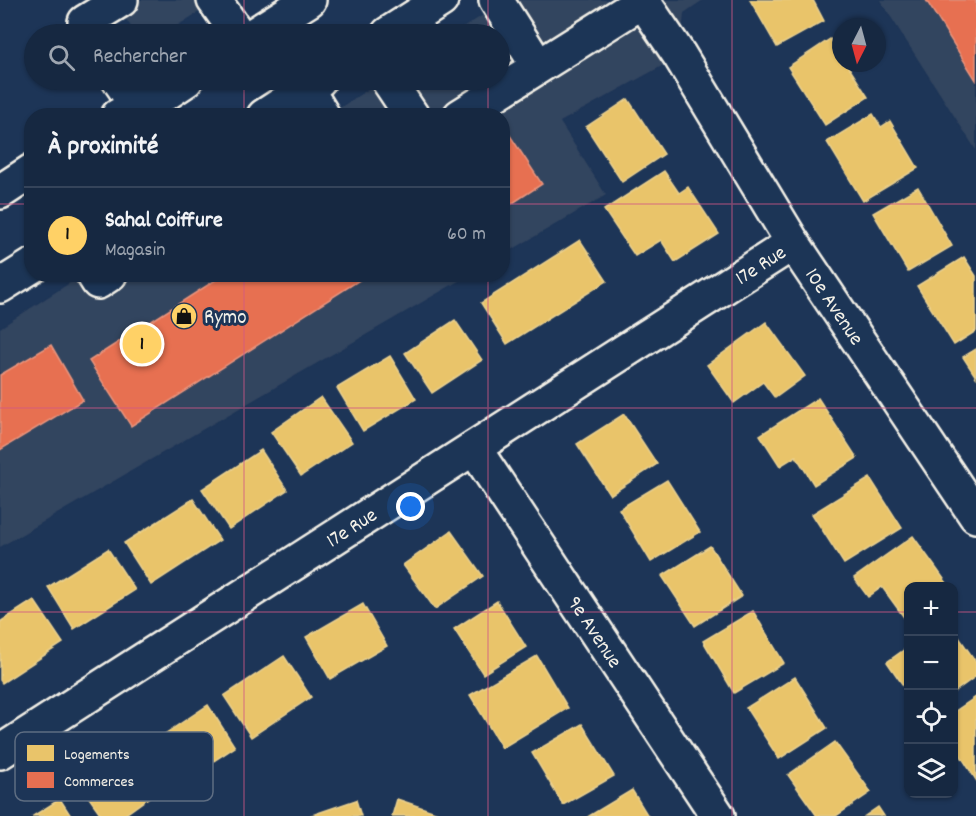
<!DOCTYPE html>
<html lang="fr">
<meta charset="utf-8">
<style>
body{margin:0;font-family:Dekko,sans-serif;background:#23344c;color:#f1f3f6}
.controls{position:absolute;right:18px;bottom:18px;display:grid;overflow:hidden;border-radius:12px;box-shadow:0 2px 4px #0004}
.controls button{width:54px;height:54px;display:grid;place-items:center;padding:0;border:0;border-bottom:2px solid #35445a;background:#162841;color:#f1f3f6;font:30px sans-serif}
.compass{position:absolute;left:832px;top:18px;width:54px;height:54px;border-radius:50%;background:#162841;box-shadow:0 2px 4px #0004;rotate:186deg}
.you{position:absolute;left:411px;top:507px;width:21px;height:21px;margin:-15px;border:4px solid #fff;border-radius:50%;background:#1a73e8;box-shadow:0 0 0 9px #1a73e833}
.badge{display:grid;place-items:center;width:39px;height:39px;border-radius:50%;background:#ffd166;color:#111;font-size:20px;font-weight:700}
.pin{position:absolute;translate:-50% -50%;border:3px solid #fff;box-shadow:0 2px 6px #0006}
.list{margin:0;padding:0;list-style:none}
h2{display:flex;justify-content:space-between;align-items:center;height:78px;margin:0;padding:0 24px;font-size:26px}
h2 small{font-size:20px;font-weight:400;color:#9ea6b1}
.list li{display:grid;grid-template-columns:39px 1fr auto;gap:18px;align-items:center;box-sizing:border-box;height:96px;padding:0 24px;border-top:2px solid #35445a}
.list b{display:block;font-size:22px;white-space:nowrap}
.list p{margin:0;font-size:20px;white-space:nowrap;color:#9ea6b1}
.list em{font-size:20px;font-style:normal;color:#9ea6b1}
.icon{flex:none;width:33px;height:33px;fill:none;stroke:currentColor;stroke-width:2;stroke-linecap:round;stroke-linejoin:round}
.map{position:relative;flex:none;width:976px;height:816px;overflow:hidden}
.search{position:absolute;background:#162841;box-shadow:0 2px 4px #0004;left:24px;top:24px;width:486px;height:66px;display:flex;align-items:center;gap:15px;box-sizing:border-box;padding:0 21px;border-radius:33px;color:#9ea6b1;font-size:22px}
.panel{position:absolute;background:#162841;box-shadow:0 2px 4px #0004;left:24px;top:108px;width:486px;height:174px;border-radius:24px}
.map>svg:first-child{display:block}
.built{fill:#32445e}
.homes{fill:#e9c46a;stroke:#ecd290;stroke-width:1.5}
.shops{fill:#e76f51;stroke:#eb967e;stroke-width:1.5}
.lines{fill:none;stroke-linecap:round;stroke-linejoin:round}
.minor-casing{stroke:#f4f1e8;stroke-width:38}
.minor{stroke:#1d3557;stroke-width:33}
.grid{fill:none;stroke:#d15985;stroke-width:1.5;stroke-opacity:0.55}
.labels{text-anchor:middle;stroke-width:6;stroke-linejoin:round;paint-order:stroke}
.street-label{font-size:21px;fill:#f4f1e8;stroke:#1d3557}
.poi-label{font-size:21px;fill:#f4f1e8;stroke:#1d3557;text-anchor:start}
.key{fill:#1d3557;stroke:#5e6d82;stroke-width:1.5}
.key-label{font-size:16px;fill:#f4f1e8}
</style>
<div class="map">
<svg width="976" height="816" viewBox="0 0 976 816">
<rect width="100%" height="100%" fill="#1d3557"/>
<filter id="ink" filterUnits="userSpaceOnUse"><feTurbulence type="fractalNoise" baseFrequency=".0167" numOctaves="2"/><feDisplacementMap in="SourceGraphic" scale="12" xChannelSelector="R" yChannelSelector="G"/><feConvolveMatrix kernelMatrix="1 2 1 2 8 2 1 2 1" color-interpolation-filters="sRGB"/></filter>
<g filter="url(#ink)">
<g class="built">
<path d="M113,0H218L164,34H136Z"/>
<path d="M507,0H703L684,13L680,56L560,122L606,195L503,255L502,116H327L383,80H500V34H453Z"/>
<path d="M880,0H976V150Z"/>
<path d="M82,275H469L0,547V328Z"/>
</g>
<g class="homes">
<path d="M750,0H813L824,21L777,47Z"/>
<path d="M830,39L841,56V63H846L868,97L825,125L788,67Z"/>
<path d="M628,99L664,154L622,182L586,127Z"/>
<path d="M873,114L881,127L890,121L918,168L863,201L827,142Z"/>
<path d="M664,171L679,193L688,187L719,234L675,262L661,240L635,256L604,210Z"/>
<path d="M918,187L952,246L908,272L873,213Z"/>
<path d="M580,240L607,281L507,344L481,303Z"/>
<path d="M964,257L976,276V331L954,345L917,286Z"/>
<path d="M455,320L482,360L432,393L405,353Z"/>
<path d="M766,322L805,376L775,398L763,382L734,403L707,365Z"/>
<path d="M976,349V377L963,357Z"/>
<path d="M390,356L416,399L363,431L337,388Z"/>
<path d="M321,397L352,442L301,476L271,432Z"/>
<path d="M818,398L857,458L814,485L796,456L780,466L760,435Z"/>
<path d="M624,414L657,464L610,495L577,444Z"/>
<path d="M261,450L287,490L229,529L202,489Z"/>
<path d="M870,478L902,528L844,564L812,514Z"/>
<path d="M667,480L700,532L651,562L619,509Z"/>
<path d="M193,499L220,540L151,585L124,543Z"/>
<path d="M451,531L483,576L435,609L403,565Z"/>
<path d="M913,536L949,586H908V618L906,620L882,587L868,597L854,578Z"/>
<path d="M710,546L742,596L695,626L662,576Z"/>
<path d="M108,549L135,590L74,629L48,587Z"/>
<path d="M34,600L63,643L2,683L0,680V622Z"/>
<path d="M497,601L526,647L483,674L454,629Z"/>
<path d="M363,604L387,646L330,679L306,637Z"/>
<path d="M753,611L784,663L734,693L703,641Z"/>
<path d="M954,630L976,662V676L954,692Z"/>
<path d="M908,647V685L905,688L887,662Z"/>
<path d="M284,656L311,697L251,737L224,696Z"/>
<path d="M537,656L568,708L502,748L470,695Z"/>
<path d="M795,677L827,728L779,759L746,708Z"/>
<path d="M976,697V780L954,745V712Z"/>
<path d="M208,705L235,747L174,787L147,746Z"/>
<path d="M582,724L614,776L563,805L532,753Z"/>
<path d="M835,742L871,792L836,816H817L788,775Z"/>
<path d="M130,750L159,790L123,816H102L80,785Z"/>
<path d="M632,790L648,816H589Z"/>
<path d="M60,799L71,816H33Z"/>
<path d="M397,799L447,816H392Z"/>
<path d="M356,800L361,816H309Z"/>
<path d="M878,807L884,816H865Z"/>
</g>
<g class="shops">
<path d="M926,0H976V80Z"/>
<path d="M507,131L542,184L502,210V134Z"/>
<path d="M225,274H369L131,426L89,361Z"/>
<path d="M51,345L83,400L0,450V375Z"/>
</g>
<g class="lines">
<g class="minor-casing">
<g id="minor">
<path d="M214,0L238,34"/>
<path d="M496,0L538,66"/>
<path id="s1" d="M642,0L680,56L793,243L976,516"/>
<path d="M85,22L121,0"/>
<path d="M255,34L309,0"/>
<path d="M388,34L441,0"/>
<path d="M119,80L144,116"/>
<path d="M388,80L412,116"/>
<path d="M306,88L323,116"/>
<path d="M118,116L168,92L186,80"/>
<path d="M264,116L319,80"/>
<path d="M460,116L643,1"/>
<path d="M0,192L32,171"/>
<path d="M93,274L98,282L110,274"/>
<path d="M0,286L32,266"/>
<path id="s2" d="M474,448L718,816"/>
<path id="s3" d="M0,752L793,243"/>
</g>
</g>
<use href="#minor" class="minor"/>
</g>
</g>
<path class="grid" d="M244,0V34M488,0V34M732,0V816M244,80V116M488,80V116M0,204H32M502,204H976M244,274V816M488,274V816M0,408H976M0,612H908M954,612H976"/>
<defs>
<g id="shop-disc" transform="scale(1.35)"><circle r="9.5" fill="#ffd166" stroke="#1d3557"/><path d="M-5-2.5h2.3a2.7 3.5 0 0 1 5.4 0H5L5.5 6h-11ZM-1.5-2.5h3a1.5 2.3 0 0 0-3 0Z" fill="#111"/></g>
</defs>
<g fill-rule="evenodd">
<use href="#shop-disc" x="184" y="316"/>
</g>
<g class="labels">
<g class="street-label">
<text dy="7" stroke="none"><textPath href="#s3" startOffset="903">17e Rue</textPath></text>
<text dy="7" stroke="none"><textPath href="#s1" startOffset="362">10e Avenue</textPath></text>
<text dy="7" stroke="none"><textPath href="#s3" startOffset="417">17e Rue</textPath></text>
<text dy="7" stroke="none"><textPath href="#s2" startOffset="220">9e Avenue</textPath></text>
</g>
<g class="poi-label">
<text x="204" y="323">Rymo</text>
</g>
</g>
<rect x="15" y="732" width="198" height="69" rx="9" class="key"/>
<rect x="27" y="745" width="27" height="16" fill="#e9c46a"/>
<rect x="27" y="772" width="27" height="16" fill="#e76f51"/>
<g class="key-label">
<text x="64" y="759">Logements</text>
<text x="64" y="786">Commerces</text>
</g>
</svg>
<div class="controls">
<button>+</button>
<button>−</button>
<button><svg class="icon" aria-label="locate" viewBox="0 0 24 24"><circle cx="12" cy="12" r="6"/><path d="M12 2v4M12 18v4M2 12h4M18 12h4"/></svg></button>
<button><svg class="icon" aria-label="layers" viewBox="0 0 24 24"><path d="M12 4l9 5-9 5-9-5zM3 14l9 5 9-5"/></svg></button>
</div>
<svg class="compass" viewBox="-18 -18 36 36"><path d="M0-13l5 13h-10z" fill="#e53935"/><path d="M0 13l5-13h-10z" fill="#9ea6b1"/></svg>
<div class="you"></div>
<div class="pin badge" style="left:142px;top:344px">1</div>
<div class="search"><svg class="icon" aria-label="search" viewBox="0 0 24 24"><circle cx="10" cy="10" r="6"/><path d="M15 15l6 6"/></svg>Rechercher</div>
<section class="panel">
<h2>À proximité<small></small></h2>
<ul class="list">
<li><span class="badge">1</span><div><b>Sahal Coiffure</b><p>Magasin</p></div><em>60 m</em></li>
</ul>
</section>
</div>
